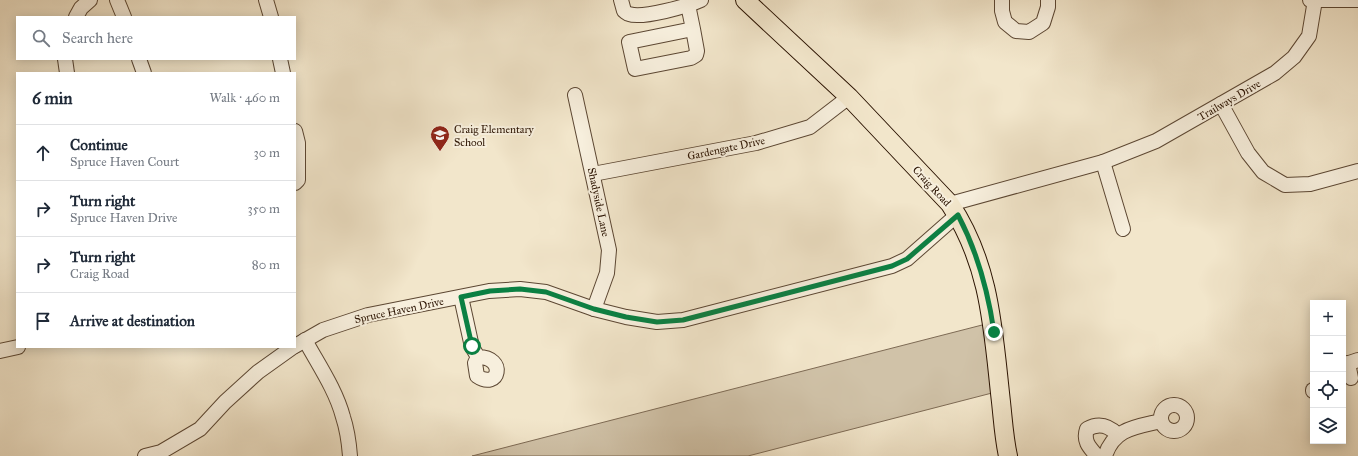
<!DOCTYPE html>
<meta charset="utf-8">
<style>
body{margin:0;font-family:"IM FELL Great Primer",serif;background:#f6f6f7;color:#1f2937}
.controls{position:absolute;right:12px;bottom:12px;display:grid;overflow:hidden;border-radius:0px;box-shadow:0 2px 10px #0003}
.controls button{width:36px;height:36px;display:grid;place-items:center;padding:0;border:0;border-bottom:1px solid #e0e1e3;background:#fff;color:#1f2937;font:20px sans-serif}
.stop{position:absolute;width:12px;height:12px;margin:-9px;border:3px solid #0b8043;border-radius:50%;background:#fff}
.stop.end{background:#0b8043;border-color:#fff;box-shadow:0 1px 4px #0008}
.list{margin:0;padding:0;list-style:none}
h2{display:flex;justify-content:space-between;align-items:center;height:52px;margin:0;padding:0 16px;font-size:17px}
h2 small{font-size:13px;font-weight:400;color:#747a83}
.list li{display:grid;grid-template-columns:26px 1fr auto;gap:12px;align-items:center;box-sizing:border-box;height:56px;padding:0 16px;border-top:1px solid #e0e1e3}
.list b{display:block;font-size:15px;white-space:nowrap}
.list p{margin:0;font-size:13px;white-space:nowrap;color:#747a83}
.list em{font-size:13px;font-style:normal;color:#747a83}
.icon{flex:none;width:22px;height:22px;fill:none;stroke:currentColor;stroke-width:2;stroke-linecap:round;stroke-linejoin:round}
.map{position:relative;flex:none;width:1358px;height:456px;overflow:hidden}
.search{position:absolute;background:#fff;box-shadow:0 2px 10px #0003;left:16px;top:16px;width:280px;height:44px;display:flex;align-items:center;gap:10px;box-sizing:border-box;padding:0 14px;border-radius:0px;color:#747a83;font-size:15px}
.panel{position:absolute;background:#fff;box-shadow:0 2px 10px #0003;left:16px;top:72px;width:280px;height:276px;border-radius:0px}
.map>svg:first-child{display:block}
.green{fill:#d0c2a8;stroke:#7d6a54}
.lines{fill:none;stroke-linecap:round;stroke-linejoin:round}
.minor-casing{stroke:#5c4733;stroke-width:16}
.major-casing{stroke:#2a1200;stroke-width:20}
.minor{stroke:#f7efdd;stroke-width:14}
.major{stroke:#f2e6cb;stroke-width:18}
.route{stroke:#0b8043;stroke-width:5}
.labels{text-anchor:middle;stroke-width:4;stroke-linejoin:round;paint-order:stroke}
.street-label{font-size:11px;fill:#2a1200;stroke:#f7efdd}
.poi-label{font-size:11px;fill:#2a1200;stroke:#f7efdd;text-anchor:start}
</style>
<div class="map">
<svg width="1358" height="456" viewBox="0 0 1358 456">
<rect width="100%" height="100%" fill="#f2e6cb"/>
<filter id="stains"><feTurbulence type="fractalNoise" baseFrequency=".005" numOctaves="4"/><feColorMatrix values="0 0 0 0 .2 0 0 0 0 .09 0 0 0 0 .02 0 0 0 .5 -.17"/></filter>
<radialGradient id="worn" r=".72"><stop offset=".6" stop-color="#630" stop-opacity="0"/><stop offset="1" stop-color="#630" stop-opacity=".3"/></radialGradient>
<path class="green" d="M986,324L992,393L748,456H472Z"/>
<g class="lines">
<g class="minor-casing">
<g id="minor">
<path d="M117,0L124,17"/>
<path d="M266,0L271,17"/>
<path d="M621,0L624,11C626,12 627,14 629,14C642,19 688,6 701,0"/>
<path d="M687,0L693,29L629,42L635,69L691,58L696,55L697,51L693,29"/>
<path d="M1002,0V11L1005,22L1016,31L1029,32L1043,23L1048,7V0"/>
<path d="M1310,0H1358"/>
<path d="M76,17L81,8L90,0"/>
<path d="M65,59L67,73"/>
<path d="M139,59L144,73"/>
<path d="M280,59L283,73"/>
<path d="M575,95L609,250L607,273L594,309"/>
<path d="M1221,104L1248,153L1263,172L1285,185L1310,184L1358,171"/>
<path d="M295,131L298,143V180L295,183"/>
<path d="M1103,162L1123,229"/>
<path d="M593,174L756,143L810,127L849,97"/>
<path d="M950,204L1103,162L1156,141L1275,73L1294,57L1309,36L1315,0"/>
<path d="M461,297L472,347L478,357C507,357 499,391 477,376L475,363L478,357"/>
<path d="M305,340C318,364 336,390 343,417C347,429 349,443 350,456"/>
<path d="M295,346L323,330L368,315L489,291L520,289L546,292L594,309L626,317L657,322L683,320L892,266L907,259L957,215"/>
<path d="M0,351L18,347"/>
<path d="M1348,363L1351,378"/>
<path d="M1343,365L1358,360"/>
<path d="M1313,391V390"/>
<circle cx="1174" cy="418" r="13"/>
<path d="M145,456L161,452L200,429L225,402L258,372L293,347"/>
<path d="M1097,456C1089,447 1083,441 1087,429C1100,422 1109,426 1118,435"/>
<path d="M1105,456C1114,428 1136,427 1161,421"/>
</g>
</g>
<g class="major-casing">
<path id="major" d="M745,0L849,97L950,204C991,266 993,331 1001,402C1003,420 1004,438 1008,456"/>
</g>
<use href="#minor" class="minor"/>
<use href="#major" class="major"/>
</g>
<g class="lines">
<path class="route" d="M472,346L461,297L490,291L520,289L546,292L594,309L626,317L657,322L683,320L892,266L907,259L958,215C978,253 988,291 994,332"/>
</g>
<defs>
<g id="school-pin" transform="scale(1)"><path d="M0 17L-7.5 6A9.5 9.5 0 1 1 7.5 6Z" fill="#8f2418" stroke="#f7efdd"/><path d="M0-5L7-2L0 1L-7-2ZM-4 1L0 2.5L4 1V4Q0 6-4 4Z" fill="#fff"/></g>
</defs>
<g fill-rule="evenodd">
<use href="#school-pin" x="440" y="135"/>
</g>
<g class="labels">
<g class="street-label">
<text transform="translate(1229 100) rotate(-30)" y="4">Trailways Drive</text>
<text transform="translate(726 148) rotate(-12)" y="4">Gardengate Drive</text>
<text transform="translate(932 186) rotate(47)" y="4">Craig Road</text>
<text transform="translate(599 202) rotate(78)" y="4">Shadyside Lane</text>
<text transform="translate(399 310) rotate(-12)" y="4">Spruce Haven Drive</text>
</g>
<g class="poi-label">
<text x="454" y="133">Craig Elementary<tspan x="454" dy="13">School</tspan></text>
</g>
</g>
<rect width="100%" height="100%" filter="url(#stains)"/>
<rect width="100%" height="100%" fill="url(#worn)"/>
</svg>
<div class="controls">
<button>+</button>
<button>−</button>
<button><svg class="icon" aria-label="locate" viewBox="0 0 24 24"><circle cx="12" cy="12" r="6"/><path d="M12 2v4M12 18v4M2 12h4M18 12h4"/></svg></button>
<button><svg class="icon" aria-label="layers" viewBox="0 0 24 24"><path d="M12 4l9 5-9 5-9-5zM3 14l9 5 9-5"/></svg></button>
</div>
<div class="stop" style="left:472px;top:346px"></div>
<div class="stop end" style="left:994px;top:332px"></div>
<div class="search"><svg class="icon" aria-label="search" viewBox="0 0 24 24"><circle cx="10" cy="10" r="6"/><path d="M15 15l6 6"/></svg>Search here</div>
<section class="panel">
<h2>6 min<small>Walk · 460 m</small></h2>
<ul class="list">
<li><svg class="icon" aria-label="ahead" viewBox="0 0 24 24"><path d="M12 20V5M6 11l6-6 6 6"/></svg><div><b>Continue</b><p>Spruce Haven Court</p></div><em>30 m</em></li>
<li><svg class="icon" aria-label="right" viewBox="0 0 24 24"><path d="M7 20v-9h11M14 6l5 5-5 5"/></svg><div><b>Turn right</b><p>Spruce Haven Drive</p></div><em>350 m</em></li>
<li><svg class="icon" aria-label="right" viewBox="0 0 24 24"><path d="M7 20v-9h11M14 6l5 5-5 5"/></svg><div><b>Turn right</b><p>Craig Road</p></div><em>80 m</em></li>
<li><svg class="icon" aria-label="arrive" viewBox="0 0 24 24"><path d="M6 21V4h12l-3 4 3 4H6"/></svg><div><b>Arrive at destination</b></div></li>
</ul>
</section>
</div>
